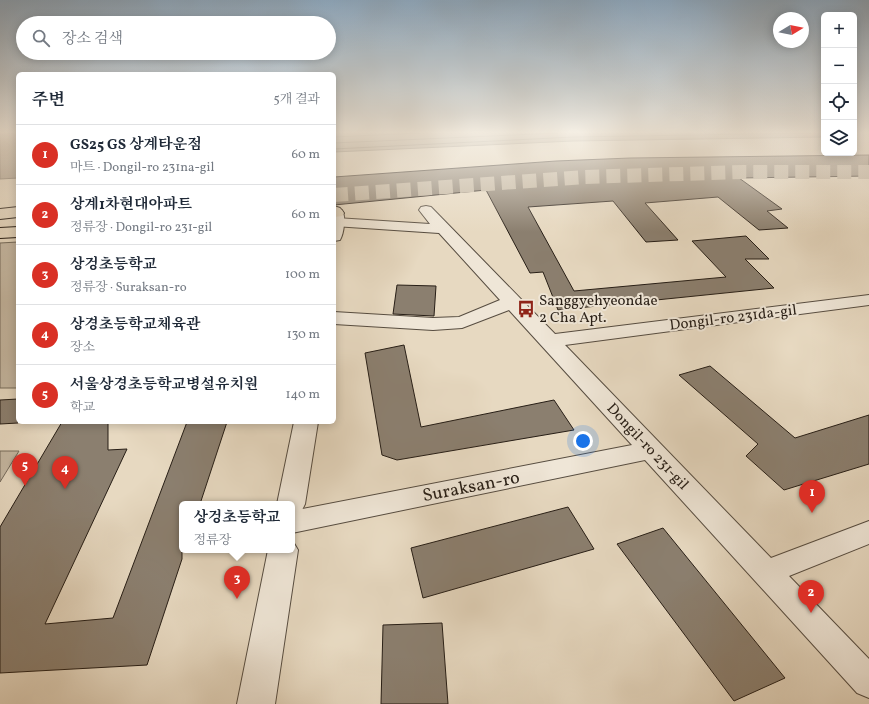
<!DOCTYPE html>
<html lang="ko">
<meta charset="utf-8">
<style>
body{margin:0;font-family:Vollkorn,"Noto Serif KR",serif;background:#f6f6f7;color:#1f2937}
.controls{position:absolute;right:12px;top:12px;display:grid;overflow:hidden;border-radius:6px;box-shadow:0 2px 10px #0003}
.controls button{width:36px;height:36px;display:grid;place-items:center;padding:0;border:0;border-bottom:1px solid #e0e1e3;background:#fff;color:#1f2937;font:20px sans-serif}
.compass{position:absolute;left:773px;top:12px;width:36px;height:36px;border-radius:50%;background:#fff;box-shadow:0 2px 10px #0003;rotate:80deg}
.you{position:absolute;left:583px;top:441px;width:14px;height:14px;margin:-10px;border:3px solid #fff;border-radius:50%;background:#1a73e8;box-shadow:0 0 0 6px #1a73e833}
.badge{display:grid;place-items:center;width:26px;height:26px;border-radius:50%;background:#d93025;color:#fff;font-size:13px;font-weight:700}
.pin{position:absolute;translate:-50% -33px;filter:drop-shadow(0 1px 2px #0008)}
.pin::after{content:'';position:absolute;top:21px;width:14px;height:12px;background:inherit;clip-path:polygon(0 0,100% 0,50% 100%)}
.popup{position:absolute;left:179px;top:501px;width:116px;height:52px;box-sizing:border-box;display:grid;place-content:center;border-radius:6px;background:#fff;filter:drop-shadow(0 1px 3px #0005);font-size:13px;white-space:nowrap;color:#747a83}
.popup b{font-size:15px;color:#1f2937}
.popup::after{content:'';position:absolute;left:50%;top:100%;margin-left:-8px;border:8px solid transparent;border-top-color:#fff}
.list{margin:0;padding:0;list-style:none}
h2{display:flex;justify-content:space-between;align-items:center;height:52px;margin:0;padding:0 16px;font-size:17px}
h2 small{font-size:13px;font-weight:400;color:#747a83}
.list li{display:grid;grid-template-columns:26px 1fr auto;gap:12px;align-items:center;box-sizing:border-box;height:60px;padding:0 16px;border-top:1px solid #e0e1e3}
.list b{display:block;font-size:15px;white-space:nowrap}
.list p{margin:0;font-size:13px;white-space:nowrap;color:#747a83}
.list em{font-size:13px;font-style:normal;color:#747a83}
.icon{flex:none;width:22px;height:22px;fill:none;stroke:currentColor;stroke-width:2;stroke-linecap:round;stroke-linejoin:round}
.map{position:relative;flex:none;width:869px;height:704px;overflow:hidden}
.search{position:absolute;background:#fff;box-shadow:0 2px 10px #0003;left:16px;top:16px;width:320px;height:44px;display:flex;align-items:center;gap:10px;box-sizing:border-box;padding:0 14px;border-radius:22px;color:#747a83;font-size:15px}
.panel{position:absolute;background:#fff;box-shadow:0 2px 10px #0003;left:16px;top:72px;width:320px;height:352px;border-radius:6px}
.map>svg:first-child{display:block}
.green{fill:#c6b9a4;stroke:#766c5d}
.water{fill:#a69987;stroke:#73685a}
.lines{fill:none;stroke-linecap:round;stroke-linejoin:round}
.shore{stroke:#665c4e;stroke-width:1}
.building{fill:#8b7f6f;stroke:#271e16}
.trunk-tunnel{stroke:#c1b49f;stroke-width:14;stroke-dasharray:14 7;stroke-linecap:butt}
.minor-casing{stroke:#574d41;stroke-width:2}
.tertiary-casing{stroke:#574d41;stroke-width:2}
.trunk-casing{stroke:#271e16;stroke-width:2}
.minor{fill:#efe6d7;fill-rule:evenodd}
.tertiary{fill:#efe6d7;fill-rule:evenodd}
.trunk{fill:#e7d9c1;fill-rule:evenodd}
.labels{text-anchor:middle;stroke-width:4;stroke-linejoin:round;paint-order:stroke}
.poi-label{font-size:15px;fill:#271e16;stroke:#efe6d7;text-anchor:start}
.street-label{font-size:15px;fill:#271e16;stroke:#efe6d7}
.near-street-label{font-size:18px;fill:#271e16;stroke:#efe6d7}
</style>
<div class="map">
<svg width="869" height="704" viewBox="0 0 869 704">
<rect width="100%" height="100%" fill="#e7d9c1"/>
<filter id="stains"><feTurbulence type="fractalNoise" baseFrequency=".005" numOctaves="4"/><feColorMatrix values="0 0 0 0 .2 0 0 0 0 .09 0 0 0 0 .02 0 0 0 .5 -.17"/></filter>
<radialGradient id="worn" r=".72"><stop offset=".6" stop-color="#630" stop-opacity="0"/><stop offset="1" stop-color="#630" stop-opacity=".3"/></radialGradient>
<g class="green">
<path d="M18,242V388H0V243Z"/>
<path d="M0,451H19L0,482Z"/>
</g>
<g class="water">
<path d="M18,133V178L0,179V134Z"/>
<path d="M334,133H824V137L573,141L334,152Z"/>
</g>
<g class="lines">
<g class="shore">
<path d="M334,137L419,133"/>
<path d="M334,143L558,133"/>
<path d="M334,149L573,137L813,133"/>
</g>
</g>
<g class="building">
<path d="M869,155V176L739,178L782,209L767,211L788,228L759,230L718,197L645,203L678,240L646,242L613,201L528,207L574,291L726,277L692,241L746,236L769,259H745L774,288L558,310L543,272L530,273L486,190L334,205V177L556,161L630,158Z"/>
<path d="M397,285L436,286L434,316L393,314Z"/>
<path d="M404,345L421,427L554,400L574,430L397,460L382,455L365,353Z"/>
<path d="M710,366L795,438L869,415V464L784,490L746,456L758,444L679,375Z"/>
<path d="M18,399V423L0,424V400Z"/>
<path d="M62,422H108V450L127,449L45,624L113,618L187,422H227L200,504H182V559L147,665L0,673V527Z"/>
<path d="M568,507L594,549L423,598L411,548Z"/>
<path d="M663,528L785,678L734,701L617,544Z"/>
<path d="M442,623L448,704H381L383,625Z"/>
</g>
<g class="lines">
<path class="trunk-tunnel" d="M334,195L584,177L744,172H869"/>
<g class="minor-casing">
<path id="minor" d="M426,206L431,207L555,334L869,295V305L565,345L771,558L869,521V544L789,576L869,659V698L857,693L645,460L292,533V511L632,445L509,310L462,328L433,330L334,324V312L433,318L459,317L500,300L439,233L334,226V218H336L430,224L419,210L421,207Z"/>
</g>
<g class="tertiary-casing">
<g id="tertiary">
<path d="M336,208L342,210C346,216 344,233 340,240L334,241V209Z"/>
<path d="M294,422H318L305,504L301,512L292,515V504H277Z"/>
<path d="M292,540L298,550L275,704H237L268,550H292Z"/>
</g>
</g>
<g class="trunk-casing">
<g id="trunk">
<path d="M334,206L340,208L344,213L342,216L334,217Z"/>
<path d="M18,207V217L0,219V209Z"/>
<path d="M18,227V237L0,238V228Z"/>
</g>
</g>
<use href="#minor" class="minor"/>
<use href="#tertiary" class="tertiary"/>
<use href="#trunk" class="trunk"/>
</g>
<linearGradient id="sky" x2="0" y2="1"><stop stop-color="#8da9c1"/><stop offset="0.57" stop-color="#f4eee3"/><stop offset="1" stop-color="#f4eee3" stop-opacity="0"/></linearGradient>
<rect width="869" height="232" fill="url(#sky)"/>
<defs>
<g id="bus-bare" transform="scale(1.38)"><path d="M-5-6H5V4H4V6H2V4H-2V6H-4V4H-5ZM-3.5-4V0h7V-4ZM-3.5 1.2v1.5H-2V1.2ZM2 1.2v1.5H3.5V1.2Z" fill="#8f2418" stroke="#efe6d7" stroke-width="2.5" paint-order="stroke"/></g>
</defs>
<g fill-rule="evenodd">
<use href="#bus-bare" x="526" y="309"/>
</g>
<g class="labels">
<g class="poi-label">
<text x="539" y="305">Sanggyehyeondae<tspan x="539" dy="17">2 Cha Apt.</tspan></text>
</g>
<g class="street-label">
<text transform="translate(733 317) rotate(-7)" y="5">Dongil-ro 231da-gil</text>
<text transform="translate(648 446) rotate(47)" y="5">Dongil-ro 231-gil</text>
</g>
<g class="near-street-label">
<text transform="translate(471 486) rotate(-11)" y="6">Suraksan-ro</text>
</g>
</g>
<rect width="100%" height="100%" filter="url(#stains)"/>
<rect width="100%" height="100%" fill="url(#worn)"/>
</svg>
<div class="controls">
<button>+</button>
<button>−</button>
<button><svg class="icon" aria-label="locate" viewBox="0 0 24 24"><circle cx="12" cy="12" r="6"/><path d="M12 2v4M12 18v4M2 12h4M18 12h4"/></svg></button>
<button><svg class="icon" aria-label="layers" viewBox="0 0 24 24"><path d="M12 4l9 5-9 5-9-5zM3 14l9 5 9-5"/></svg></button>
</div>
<svg class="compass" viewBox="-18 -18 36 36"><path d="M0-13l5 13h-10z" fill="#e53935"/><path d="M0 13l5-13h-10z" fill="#747a83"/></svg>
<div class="you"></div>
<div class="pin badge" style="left:812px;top:513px">1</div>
<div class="pin badge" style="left:811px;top:613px">2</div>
<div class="pin badge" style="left:237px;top:599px">3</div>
<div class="popup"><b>상겅초등학교</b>정류장</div>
<div class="pin badge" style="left:65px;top:489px">4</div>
<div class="pin badge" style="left:25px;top:486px">5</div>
<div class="search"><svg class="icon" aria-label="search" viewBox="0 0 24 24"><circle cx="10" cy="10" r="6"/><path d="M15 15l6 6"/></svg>장소 검색</div>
<section class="panel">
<h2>주변<small>5개 결과</small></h2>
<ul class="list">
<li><span class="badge">1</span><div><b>GS25 GS 상계타운점</b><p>마트 · Dongil-ro 231na-gil</p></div><em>60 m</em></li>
<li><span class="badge">2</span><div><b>상계1차현대아파트</b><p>정류장 · Dongil-ro 231-gil</p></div><em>60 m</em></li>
<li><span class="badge">3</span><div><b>상겅초등학교</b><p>정류장 · Suraksan-ro</p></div><em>100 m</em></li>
<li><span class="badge">4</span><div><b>상경초등학교체육관</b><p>장소</p></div><em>130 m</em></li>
<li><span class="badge">5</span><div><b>서울상경초등학교병설유치원</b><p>학교</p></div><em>140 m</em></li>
</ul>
</section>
</div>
